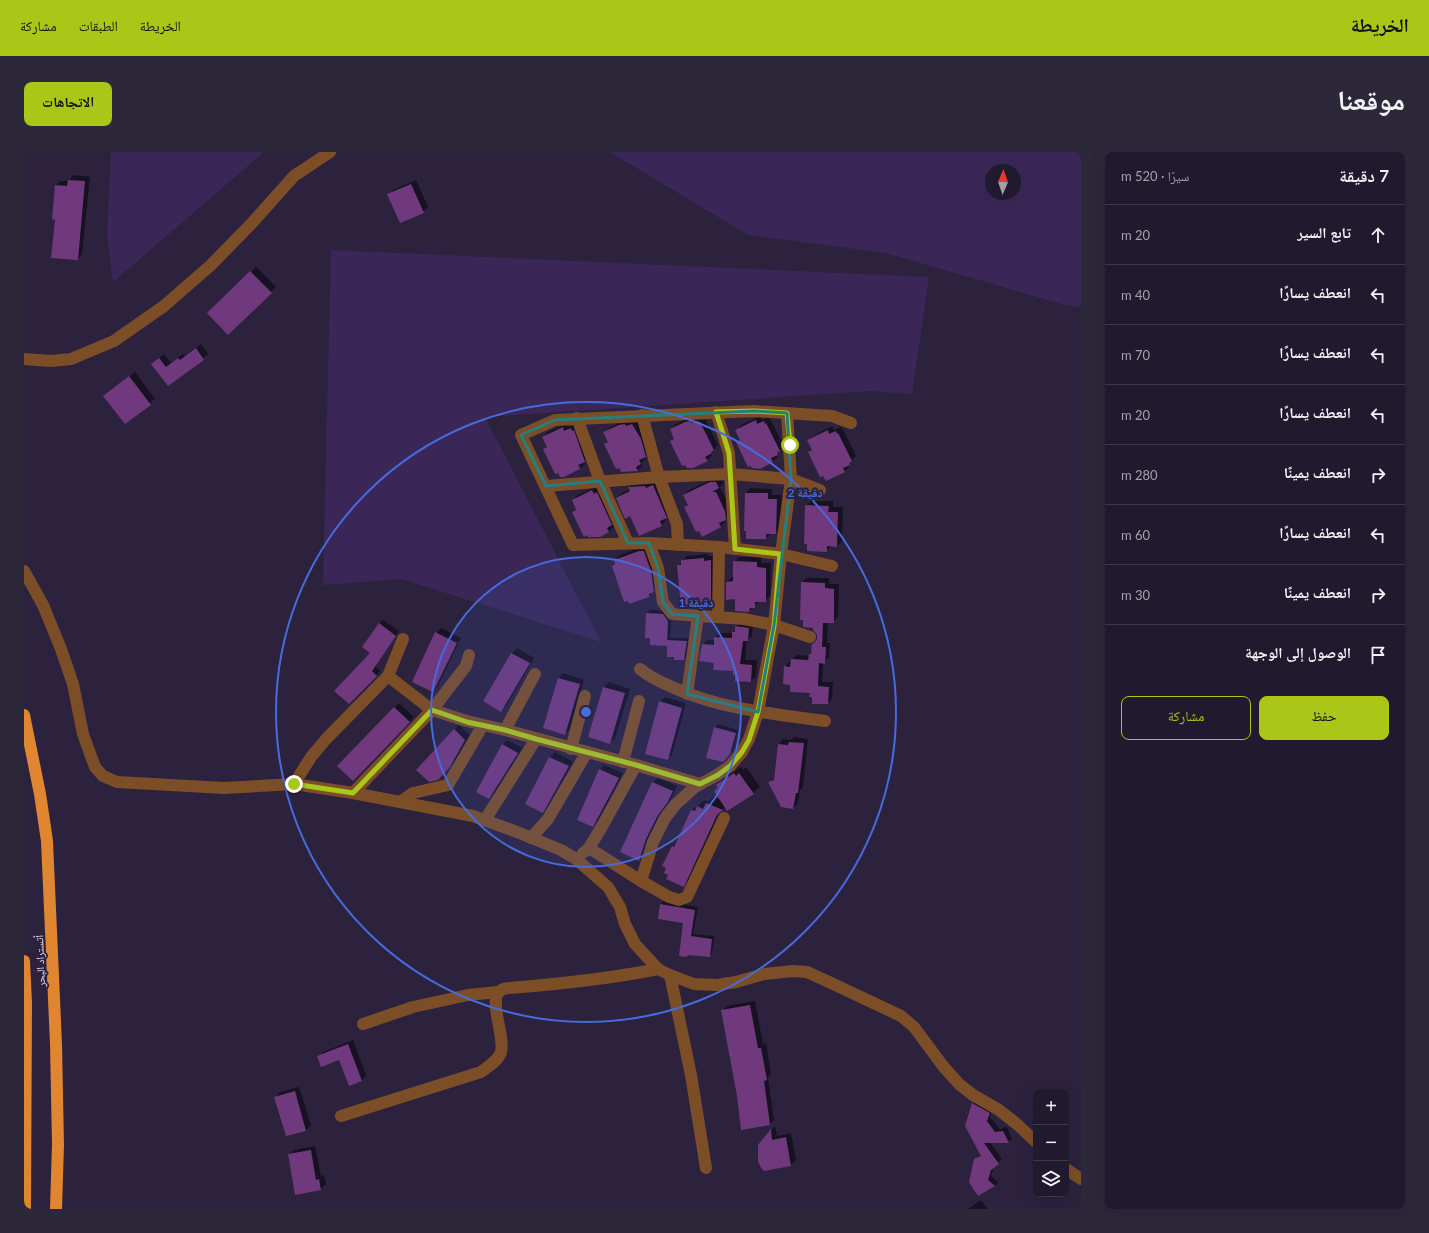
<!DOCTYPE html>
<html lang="ar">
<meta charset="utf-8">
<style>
body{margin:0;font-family:Lato,"Noto Naskh Arabic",sans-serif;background:#2d273a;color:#f1f3f6;direction:rtl}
.controls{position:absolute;right:12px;bottom:12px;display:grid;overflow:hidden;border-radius:8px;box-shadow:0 4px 16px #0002}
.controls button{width:36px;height:36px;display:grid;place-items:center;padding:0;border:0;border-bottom:1px solid #3e384a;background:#211a2e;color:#f1f3f6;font:20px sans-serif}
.compass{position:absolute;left:961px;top:12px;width:36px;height:36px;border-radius:50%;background:#211a2e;box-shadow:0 4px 16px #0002;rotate:2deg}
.stop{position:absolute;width:12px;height:12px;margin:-9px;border:3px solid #aac718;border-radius:50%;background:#fff}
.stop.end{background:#aac718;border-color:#fff;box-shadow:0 1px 4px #0008}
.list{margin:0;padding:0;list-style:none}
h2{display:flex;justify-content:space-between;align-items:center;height:52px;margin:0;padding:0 16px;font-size:17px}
h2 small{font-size:13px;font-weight:400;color:#a2a1aa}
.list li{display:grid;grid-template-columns:26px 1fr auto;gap:12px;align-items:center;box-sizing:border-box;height:60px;padding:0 16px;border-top:1px solid #3e384a}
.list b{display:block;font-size:15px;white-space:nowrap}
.list em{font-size:13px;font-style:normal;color:#a2a1aa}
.actions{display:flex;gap:8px;padding:12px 16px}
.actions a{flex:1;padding:9px 0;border:1px solid #aac718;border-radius:8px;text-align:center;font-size:14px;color:#aac718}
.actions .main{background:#aac718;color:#111}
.icon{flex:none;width:22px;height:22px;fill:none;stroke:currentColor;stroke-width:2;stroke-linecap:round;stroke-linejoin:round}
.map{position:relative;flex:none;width:1057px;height:1057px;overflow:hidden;direction:ltr;border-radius:8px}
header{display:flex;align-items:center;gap:24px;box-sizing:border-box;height:56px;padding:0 20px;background:#aac718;color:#111}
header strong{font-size:19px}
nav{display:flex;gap:22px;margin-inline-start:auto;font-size:14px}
.intro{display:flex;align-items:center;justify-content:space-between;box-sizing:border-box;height:96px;padding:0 24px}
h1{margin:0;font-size:28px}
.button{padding:10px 18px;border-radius:8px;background:#aac718;color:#111;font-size:14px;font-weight:700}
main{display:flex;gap:24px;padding:0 24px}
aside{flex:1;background:#211a2e;border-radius:8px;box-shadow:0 4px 16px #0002}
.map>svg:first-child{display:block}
.green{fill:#3a2757;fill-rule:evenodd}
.shadow{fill:#0007}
.building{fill:#70397d}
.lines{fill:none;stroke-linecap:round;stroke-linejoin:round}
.minor{stroke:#7c4e27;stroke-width:12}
.highway{stroke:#e08630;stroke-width:12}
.route{stroke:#aac718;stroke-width:5}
.marked{fill:none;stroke:#24807b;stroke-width:3;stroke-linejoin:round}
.ring{fill:none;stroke:#456bdd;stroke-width:2}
.labels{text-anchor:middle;stroke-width:4;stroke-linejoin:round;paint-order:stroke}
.street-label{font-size:11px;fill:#e4def1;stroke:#2c223e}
.centre{fill:#456bdd;stroke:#2c223e;stroke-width:2}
.ring-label{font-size:12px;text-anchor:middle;font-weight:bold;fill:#456bdd;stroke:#2c223e;stroke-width:4;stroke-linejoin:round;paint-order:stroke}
</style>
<header>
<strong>الخريطة</strong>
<nav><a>الخريطة</a><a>الطبقات</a><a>مشاركة</a></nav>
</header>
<div class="intro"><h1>موقعنا</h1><a class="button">الاتجاهات</a></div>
<main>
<aside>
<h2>7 دقيقة<small>سيرًا · 520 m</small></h2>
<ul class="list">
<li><svg class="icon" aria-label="ahead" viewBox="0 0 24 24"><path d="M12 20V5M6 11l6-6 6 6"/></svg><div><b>تابع السير</b></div><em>20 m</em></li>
<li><svg class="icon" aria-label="left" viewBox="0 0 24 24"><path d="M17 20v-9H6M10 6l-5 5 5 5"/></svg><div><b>انعطف يسارًا</b></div><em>40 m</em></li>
<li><svg class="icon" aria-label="left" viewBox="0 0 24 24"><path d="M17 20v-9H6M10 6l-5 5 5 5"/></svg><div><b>انعطف يسارًا</b></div><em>70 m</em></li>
<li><svg class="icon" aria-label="left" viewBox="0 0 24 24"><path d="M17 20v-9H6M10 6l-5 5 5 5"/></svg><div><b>انعطف يسارًا</b></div><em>20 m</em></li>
<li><svg class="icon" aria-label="right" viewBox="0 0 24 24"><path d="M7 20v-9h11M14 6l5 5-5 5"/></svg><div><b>انعطف يمينًا</b></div><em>280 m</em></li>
<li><svg class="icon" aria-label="left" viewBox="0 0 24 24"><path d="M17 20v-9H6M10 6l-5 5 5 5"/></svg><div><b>انعطف يسارًا</b></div><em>60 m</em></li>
<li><svg class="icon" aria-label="right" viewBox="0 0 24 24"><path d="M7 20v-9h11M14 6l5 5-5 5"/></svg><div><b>انعطف يمينًا</b></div><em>30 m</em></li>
<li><svg class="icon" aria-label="arrive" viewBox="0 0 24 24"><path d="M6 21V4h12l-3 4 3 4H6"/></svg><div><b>الوصول إلى الوجهة</b></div></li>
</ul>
<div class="actions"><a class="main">حفظ</a><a>مشاركة</a></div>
</aside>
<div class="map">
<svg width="1057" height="1057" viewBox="0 0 1057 1057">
<rect width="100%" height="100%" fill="#2c223e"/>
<g class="green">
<path d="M87,0H240L89,130L83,82Z"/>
<path d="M586,0H1057V155L1041,153L862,101L724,83ZM967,18H991V42H967Z"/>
<path d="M307,98L905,125L888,242L846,239L461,265L577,490L378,427L299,433Z"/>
</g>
<g class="shadow">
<path d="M49,23L66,25L58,102L54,107L32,67V33L37,29H44Z"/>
<path d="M392,28L404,55L399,60L364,43L369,38Z"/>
<path d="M232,115L252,135L204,182L184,161Z"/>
<path d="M177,192L184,202L144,233L129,212L140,202L147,211L159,202L161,204Z"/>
<path d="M111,220L131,247L101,271L81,244Z"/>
<path d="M737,264L738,268L745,265L760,294L752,302L754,305L749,309L735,316L713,290L717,287L713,278L717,273Z"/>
<path d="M666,265H680L694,293L687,301L688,303L683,308L647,289L651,286L647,277L652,272Z"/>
<path d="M601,268H614L626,299L621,305L622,307L617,311L618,314L614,318L598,319L581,292L585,289L581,280L585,276Z"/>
<path d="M544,271L545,275L552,272L553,275L554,274L565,304L559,309L561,312L557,316L553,308L551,309L556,317L537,324L535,319L532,321L520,297L524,294L520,285L524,280Z"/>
<path d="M808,274L810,278L817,275L818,278L819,277L832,304L824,312L825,315L821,319L785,300L789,297L784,288L789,284Z"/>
<path d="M691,326H697L700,331L695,336H696L706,354V362L700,367L701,370L697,374L661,355L664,352L660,343L665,338Z"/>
<path d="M634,329L647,360L641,366L642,368L638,373L616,382L607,363L593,346L598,341L606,337L605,335L610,331Z"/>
<path d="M573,334L592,368L588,372L590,375L585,379L575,384L549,360L553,357L549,348L554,343Z"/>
<path d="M726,336L748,337V343H758L756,376L752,381L746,382L742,386L722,341Z"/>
<path d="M787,349H809V355H819L818,389L813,394H807L802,399L782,354Z"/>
<path d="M621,394L634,434L625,444L589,414L592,411L591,408L596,403Z"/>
<path d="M684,402V404H692L690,448L685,452L654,414L663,404Z"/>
<path d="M715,405H737V411H747L746,444L741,449L735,450L725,459L712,446L703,430L708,425H710V410Z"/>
<path d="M783,426H805V432H815L814,465L809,470H804L803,491H806L805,506L799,510L798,530H809L808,547L804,551L789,544L787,540L767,532L761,515L765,510H768V508L773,503L786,504L794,487V483L778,430Z"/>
<path d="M626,458L642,459L647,465L646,487L647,486H665L663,504L660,507L651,504L644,491L627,485L623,461Z"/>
<path d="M359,468L375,479L351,514L356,519L325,551L348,500L355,472Z"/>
<path d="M717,470L729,471L728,484L723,488L721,508H733L732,525L727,529L712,522L710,518L691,510L679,493L683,488H691V485L696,481H709L712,478V474Z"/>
<path d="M417,476L437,486L414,534L409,539L412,481Z"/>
<path d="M493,496L510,506L482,554L477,558L460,549L488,501Z"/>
<path d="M539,521L560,528L546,577L541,582L520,576L535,526Z"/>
<path d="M585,530L606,537L591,586L586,591L580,535Z"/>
<path d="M641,545L662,551L648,603L643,607L636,550Z"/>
<path d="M375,551L390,565L329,628L314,614Z"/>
<path d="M694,572L714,578L709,598L704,604L691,575Z"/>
<path d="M435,573L446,583L431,609L413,627L430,578Z"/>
<path d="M770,585L784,587L779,635L776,638L774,651L769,656L746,630L752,625L755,592L759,587L767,588Z"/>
<path d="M483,588L498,596L470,641L465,646L478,593Z"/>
<path d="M531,600L549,610L523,655L519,660L502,652L526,605Z"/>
<path d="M580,613L599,621L574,669L569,674L576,618Z"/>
<path d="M717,615L719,618L722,615L736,635L729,641L702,655L698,658L666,727L659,734L645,722L648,695L654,690L668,658L681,648L684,650L689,645L697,648L694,633L700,626Z"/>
<path d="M634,626L653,634L648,645L639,657L627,681L620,703L615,708L629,630Z"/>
<path d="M640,749L674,755L669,782L690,784L688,801L685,804L665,802L660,770L637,752Z"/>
<path d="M731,849L739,892L742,891L747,922L744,925L750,968L746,972L714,944L698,859L703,854Z"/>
<path d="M329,888L342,923L338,928L326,933L316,906L294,905L299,900Z"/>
<path d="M275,935L287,973L282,978L263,983L252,945L256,940Z"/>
<path d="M953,948L969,957L966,965L976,977L983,975L988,987L984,990H966L978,1007L970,1014L967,1024L974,1030L971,1033L954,1043L951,1008L957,1003L949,952Z"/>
<path d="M751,974L753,984L767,981L772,1008L767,1013L735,994Z"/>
<path d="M291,994L297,1024L300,1023L302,1032L297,1037L265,1002L270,998Z"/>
<path d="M957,1048L964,1057H944Z"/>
</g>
<g class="building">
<path d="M44,28L61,29L54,108L27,106L31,68L28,67L31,33L43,34Z"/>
<path d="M387,32L400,61L376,71L363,42Z"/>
<path d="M226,119L248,141L204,183L183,161Z"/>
<path d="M172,196L180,208L144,234L127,212L135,206L142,215L154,206L156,208Z"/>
<path d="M105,224L127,253L101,272L79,244Z"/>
<path d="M732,268L733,272L740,269L741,272L742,271L756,299L753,301L754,303L747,306L749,310L736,317L728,316L727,314L724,315L712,290L716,288L711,278Z"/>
<path d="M667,269L668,271L672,269L676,270L690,298L687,300L688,301L681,305L684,309L669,316H663L661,313L658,314L646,289L650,287L646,277L661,270Z"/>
<path d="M601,272L602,274L608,272L617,287L622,305L615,308L617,312L612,315L614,319L597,320L595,316L592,317L580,292L584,290L579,280L595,273Z"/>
<path d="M539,275L540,279L547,276L548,279L550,278L561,310L554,313L556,317L540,325H536L534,321L531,322L519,297L523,295L518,285Z"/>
<path d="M804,278L805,282L812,279L813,282L814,281L828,309L825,311L826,313L819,316L821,320L802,329L799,324L796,325L784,300L788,298L783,288Z"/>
<path d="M686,330H692L695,336L688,340H692L701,359L702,368L695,371L697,375L678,385L675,379L672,380L660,355L664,353L659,343Z"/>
<path d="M629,333L643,366L636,369L638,374L615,384L606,364L601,367L592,346L606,339L604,335L621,334L622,336Z"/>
<path d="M568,338L570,342L573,340L588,373L583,376L585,380L576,385H564L563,383L560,385L548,360L552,358L548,348Z"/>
<path d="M721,341H744V347H753L752,382H742V387H722V379H720Z"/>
<path d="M781,353L805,354L804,360H814L813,395L803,394V400L783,399V392H780Z"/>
<path d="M615,399H620L624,411L622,412L624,411L627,418L630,440L625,442V445L605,452L604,449L600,450L588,414L591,412L590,408Z"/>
<path d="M680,406V409L687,408V450H685L686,453L657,455L653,413H657V408Z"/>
<path d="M709,409L733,410V415L742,416V450H731V456H726L725,460L711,459V447L702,448V430L709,429Z"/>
<path d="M777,430L801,431V436L810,437V471H799L798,495H802L801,512L795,511L794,534L805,535L804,552H788V545H785L786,541L766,540V533L759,532L760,514L766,515L767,507L784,508L785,502H787L788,492L791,490L793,487V483L789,478V476L779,475V468H776Z"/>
<path d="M622,461L639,462L644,469L643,494L626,493V486H621Z"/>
<path d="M355,471L372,484L348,519L353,524L325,552L310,539L346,501L338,495Z"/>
<path d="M711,474L725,476L724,489H719L716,512L728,513L727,530L711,529V523H709V519L689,518L690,511L675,509L678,492L690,493V485L708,486V480H711Z"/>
<path d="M411,480L433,491L409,540L388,530Z"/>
<path d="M643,488L663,489L660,508H650V505H643Z"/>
<path d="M487,501L506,511L477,560L459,549Z"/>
<path d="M534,526L556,532L541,583L519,576Z"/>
<path d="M579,535L601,541L586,592L564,585Z"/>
<path d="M635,549L658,556L644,608L621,602Z"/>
<path d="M370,555L386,570L329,629L313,614Z"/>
<path d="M690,575L712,581L706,602L699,610L682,606Z"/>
<path d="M430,577L441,588L426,615L414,628L405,630L392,618Z"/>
<path d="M765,590L780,591L774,641H772L769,657L757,655L744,630L750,628L754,592L764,593Z"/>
<path d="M478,592L494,601L465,647L452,640Z"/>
<path d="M525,605L545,614L519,661L501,652Z"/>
<path d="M575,617L595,626L569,675L553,668Z"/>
<path d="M710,621L712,624L715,621L730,642L703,659L690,639L694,636L692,633Z"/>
<path d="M628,630L649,639L643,651L634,663L622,687L615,709L596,700Z"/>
<path d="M682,651L699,658L693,663L660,735L642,727L644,723L640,721L642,716L638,714L648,694L650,695L667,658L671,659L673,654L679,657Z"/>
<path d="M636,752L671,758L667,784L688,787L686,805L664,803L663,805L655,804L659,771L634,767Z"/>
<path d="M726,853L734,896H737L743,928L740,929L746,973L717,978L713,944L697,858Z"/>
<path d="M324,892L338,929L325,934L315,908L297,915L293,904Z"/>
<path d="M271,939L282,979L262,984L250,945Z"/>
<path d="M948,951L966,961L963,969L971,980L979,979L985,991H960L975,1012L967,1018L964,1028L971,1034L954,1044L945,1030L950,1007L957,1004L941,974Z"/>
<path d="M747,977L748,988L762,985L767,1014L740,1019L737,1016L734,1009V993Z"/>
<path d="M287,998L292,1028L295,1027L297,1038L271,1043L264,1002Z"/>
</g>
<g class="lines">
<g class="minor">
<path d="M0,207L27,209L47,207L90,189L140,154L187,113L228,71L270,24L306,0"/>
<path d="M692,260L705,301L711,397"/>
<path d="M618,263L635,325L653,372L654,393"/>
<path d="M553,266L576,329L604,391"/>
<path d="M522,334L635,325L706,322L767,327L796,338"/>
<path d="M625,391L634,416L639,450L648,462L720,467L750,473L786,485"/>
<path d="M808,414L757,402L695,395L625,391L549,393L497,283L531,268L730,259L808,264L827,271"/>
<path d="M0,419L19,453L37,497L49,532L59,582L71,615L79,624L93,630L200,636L270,632L329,641L449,664L493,680L537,698L552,707L584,735L596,755L601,772L611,792L634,817L646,823L670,832L693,833L712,830L740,822L769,819L783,820L805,830L877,864L890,875L919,914L935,932L949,943L975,958L994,973L1012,990"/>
<path d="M694,465L695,395"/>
<path d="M445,503L442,514L408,558L443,569L481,578L612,613L676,632"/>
<path d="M616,517C626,525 636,530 648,535C696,557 749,562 801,569"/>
<path d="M663,542L674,464"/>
<path d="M481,578L511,522"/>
<path d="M547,597L561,544"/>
<path d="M599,610L615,549"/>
<path d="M270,632L287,605L303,586L364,524L379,487"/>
<path d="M329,641L408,558L364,524"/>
<path d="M376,650L389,641L424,633L459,573"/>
<path d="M461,668L512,587"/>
<path d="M507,686L524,667L563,600"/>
<path d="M565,696L617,729L629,690L641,666L652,652L671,635L693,623L706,614L718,600L725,587L734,560L750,473L757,402L767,327L763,261"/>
<path d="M559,701L565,696L576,678L612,613"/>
<path d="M617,729L645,745L655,748L663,745L700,666"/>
<path d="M646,823L667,923L682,1016"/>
<path d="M339,872L389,855L444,843L474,840"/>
<path d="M317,964L457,920C465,914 474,909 477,900C481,885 466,852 474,841C477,837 482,836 486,836C535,832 585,827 634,817"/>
<path d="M1042,1017L1057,1027"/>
</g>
<g class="highway">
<path d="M0,563L16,642L23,689L32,892L34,993L32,1057"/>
<path d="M0,809L2,851L1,1057"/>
</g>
</g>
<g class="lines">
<path class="route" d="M270,632L329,641L408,558L443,570L481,578L512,587L612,613L676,632L694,623L706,614L718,600L725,588L734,560L750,474L756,402L711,397L705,301L692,260L730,259L763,261L766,293"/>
</g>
<path class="marked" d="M730,259L763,261L767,327L750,473L734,560L663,542L674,464L648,462L639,450L634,416L625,391H604L576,329L522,334L497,283L531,268Z"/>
<circle cx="562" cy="560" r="155" fill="#456bdd" fill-opacity=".12"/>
<g class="ring">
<circle cx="562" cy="560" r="155"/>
<circle cx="562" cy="560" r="310"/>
</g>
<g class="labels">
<g class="street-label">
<text transform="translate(16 809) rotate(-92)" y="4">أتستراد البحر</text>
</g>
</g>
<circle cx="562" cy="560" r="6" class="centre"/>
<g class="ring-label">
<text x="781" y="345">2 دقيقة</text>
<text x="672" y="455">1 دقيقة</text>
</g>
</svg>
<div class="controls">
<button>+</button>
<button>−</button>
<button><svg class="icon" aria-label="layers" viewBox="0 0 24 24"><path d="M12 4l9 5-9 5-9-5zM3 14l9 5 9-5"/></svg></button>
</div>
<svg class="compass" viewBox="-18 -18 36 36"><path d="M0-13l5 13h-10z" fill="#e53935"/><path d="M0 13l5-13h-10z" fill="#a2a1aa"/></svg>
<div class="stop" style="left:766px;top:293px"></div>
<div class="stop end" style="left:270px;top:632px"></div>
</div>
</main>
